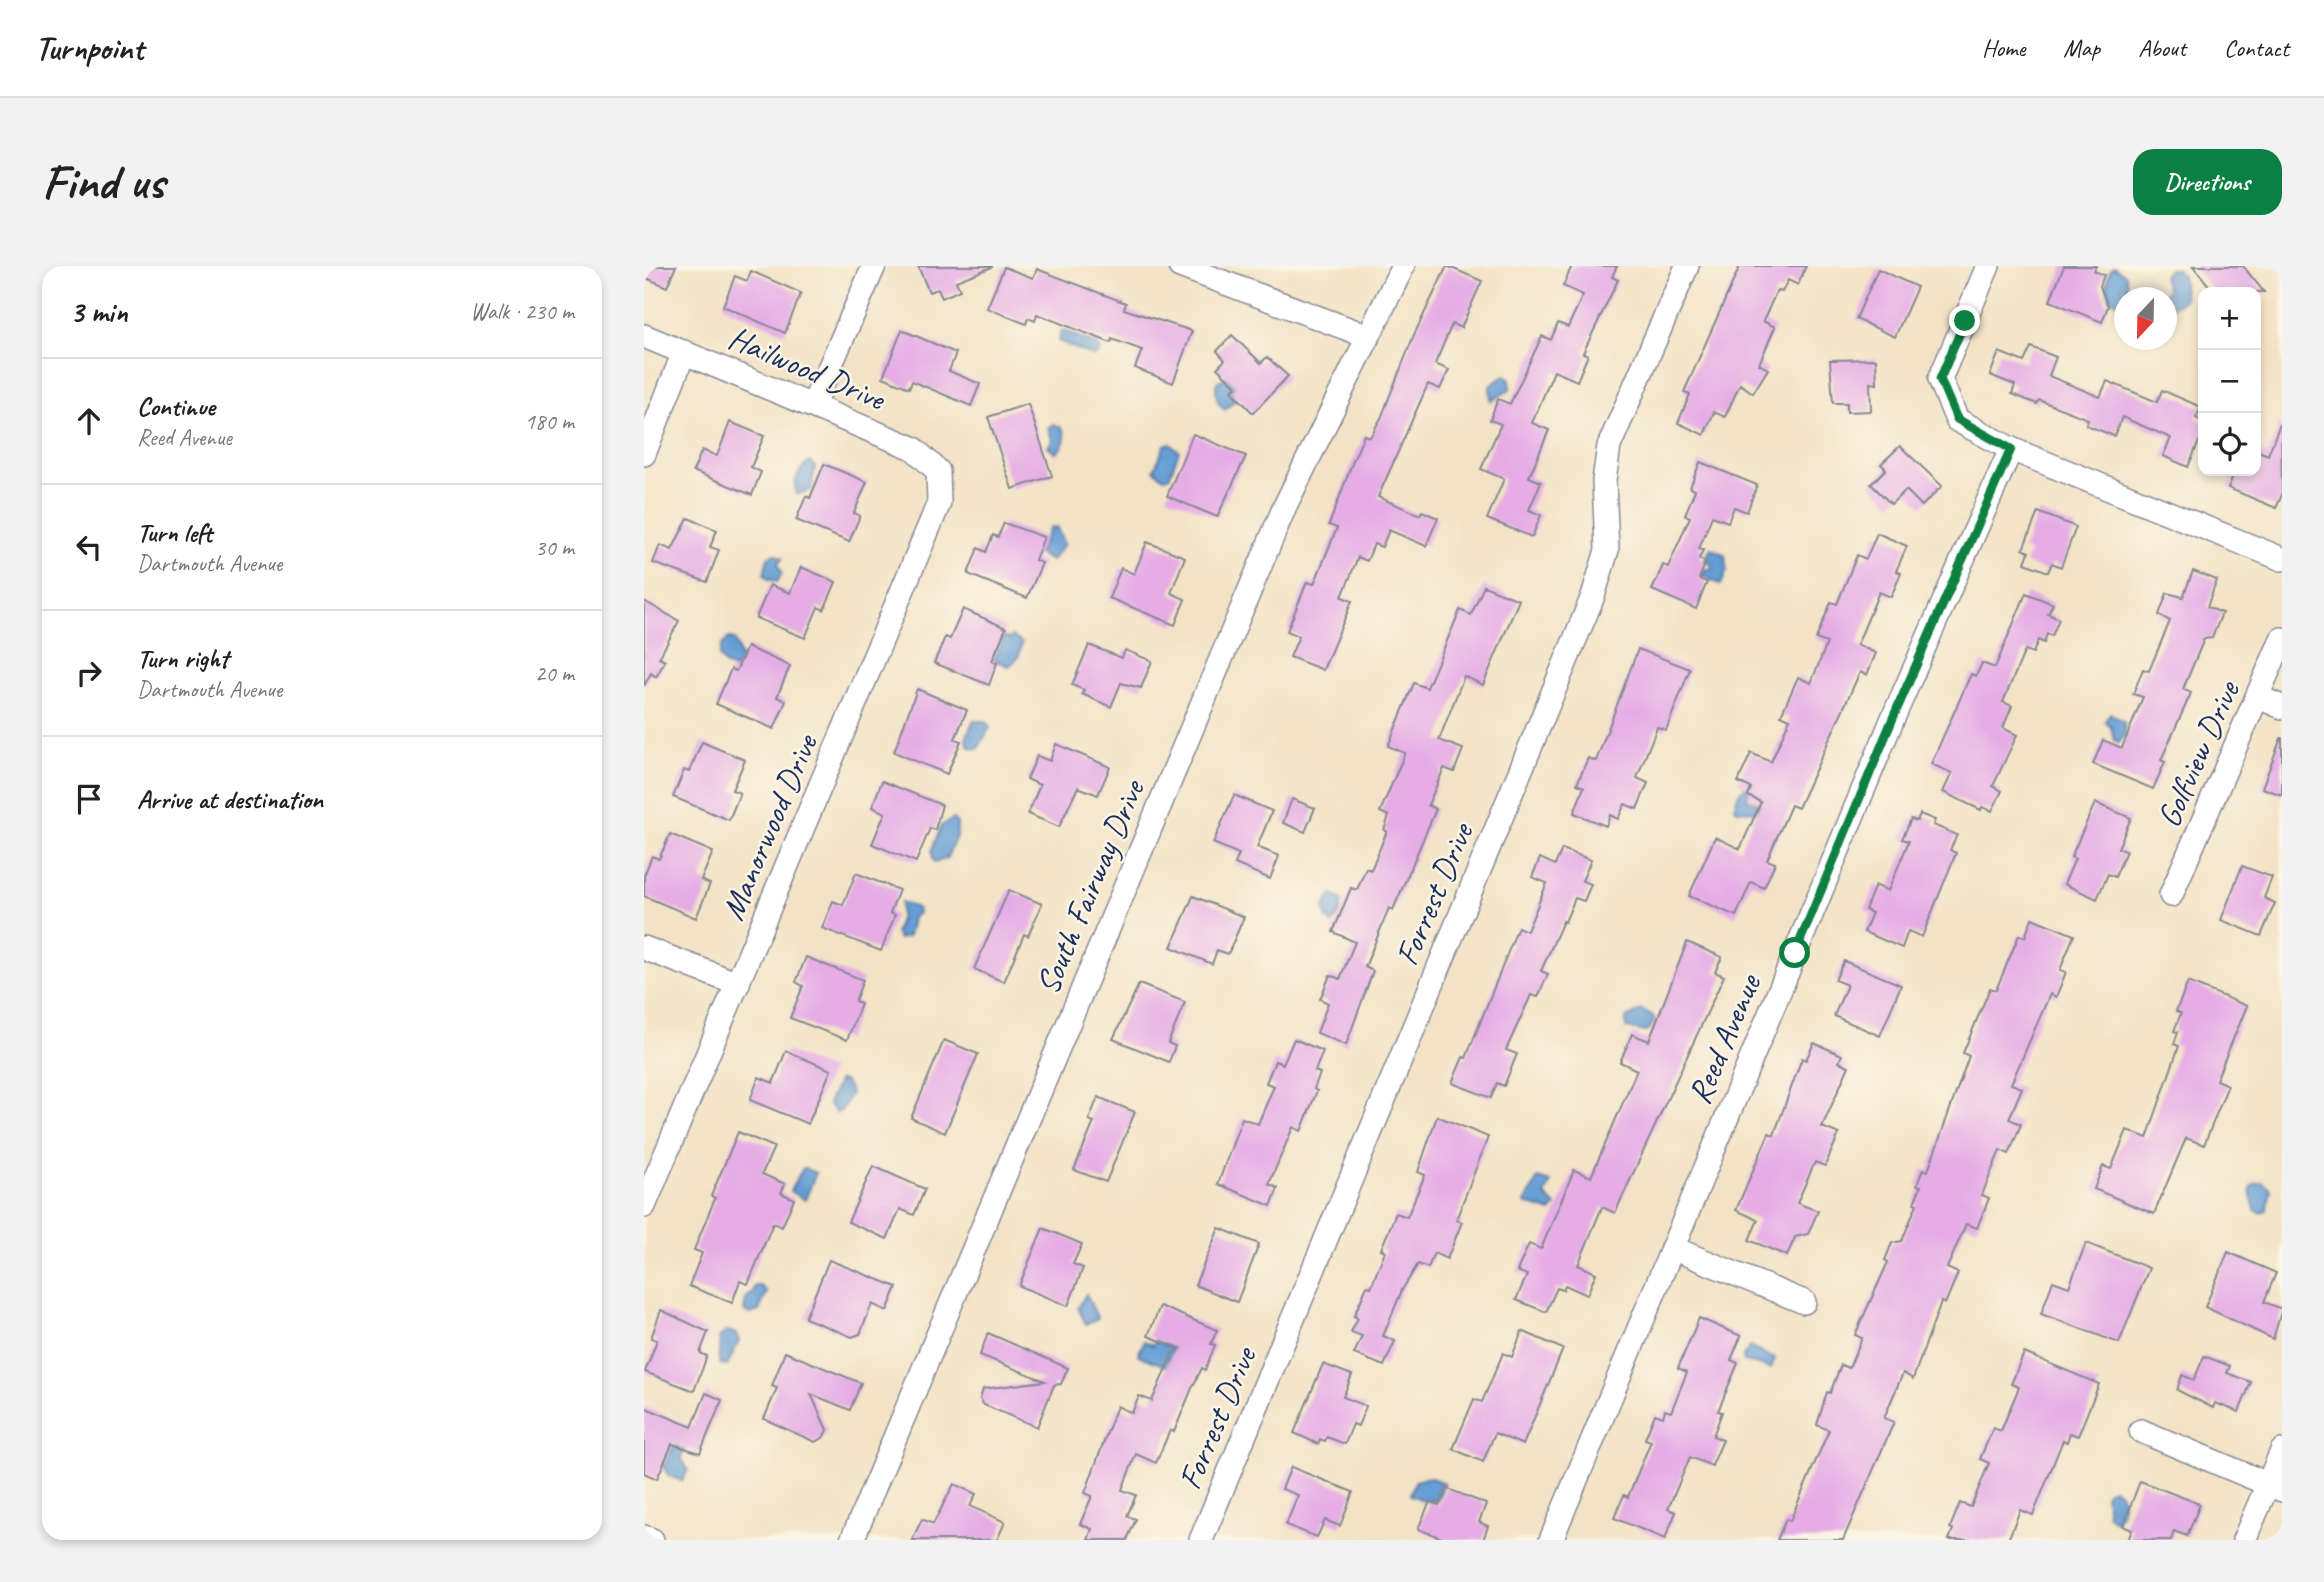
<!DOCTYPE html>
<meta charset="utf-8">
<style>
body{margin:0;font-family:Caveat,sans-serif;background:#f2f2f2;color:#222}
.controls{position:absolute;right:21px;top:21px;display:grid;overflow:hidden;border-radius:14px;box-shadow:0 4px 10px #0003}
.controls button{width:63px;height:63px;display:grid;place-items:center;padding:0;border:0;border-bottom:2px solid #e0e0e0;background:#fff;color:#222;font:35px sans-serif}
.compass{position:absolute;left:1470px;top:21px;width:63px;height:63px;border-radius:50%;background:#fff;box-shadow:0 4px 10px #0003;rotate:202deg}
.stop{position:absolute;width:21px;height:21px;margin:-16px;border:5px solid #0b8043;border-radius:50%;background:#fff}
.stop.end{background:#0b8043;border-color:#fff;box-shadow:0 2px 7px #0008}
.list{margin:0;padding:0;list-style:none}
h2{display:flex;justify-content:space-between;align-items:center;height:91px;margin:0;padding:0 28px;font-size:30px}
h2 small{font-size:23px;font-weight:400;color:#767676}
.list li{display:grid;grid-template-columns:46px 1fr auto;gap:21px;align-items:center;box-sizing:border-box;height:126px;padding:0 28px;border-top:2px solid #e0e0e0}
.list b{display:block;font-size:26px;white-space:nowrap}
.list p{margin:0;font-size:23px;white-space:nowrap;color:#767676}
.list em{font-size:23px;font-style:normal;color:#767676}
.icon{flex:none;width:38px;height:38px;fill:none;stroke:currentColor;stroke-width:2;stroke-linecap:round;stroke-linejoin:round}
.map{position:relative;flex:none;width:1638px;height:1274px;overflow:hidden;border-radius:21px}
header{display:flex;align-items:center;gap:42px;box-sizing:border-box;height:98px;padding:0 35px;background:#fff;border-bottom:2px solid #e0e0e0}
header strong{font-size:33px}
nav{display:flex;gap:38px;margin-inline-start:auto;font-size:24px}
.intro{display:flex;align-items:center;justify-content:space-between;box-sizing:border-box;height:168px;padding:0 42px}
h1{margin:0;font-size:49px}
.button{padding:18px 32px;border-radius:21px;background:#0b8043;color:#fff;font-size:24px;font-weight:700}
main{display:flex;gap:42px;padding:0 42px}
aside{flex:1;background:#fff;border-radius:21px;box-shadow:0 4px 10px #0003}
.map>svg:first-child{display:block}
.water{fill:#659ed4;stroke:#406699;stroke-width:2}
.building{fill:#e5ace6}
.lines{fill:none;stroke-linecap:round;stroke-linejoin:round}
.minor-casing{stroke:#878992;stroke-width:26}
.minor{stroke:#fff;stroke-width:23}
.route{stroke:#0b8043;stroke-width:9}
.labels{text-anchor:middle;stroke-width:5;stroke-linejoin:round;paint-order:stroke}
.street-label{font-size:33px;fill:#1b2f5e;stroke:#fcf5e5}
</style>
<header>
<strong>Turnpoint</strong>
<nav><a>Home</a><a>Map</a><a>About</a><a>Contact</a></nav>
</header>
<div class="intro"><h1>Find us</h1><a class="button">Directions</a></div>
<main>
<aside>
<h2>3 min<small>Walk · 230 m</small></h2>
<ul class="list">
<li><svg class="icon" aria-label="ahead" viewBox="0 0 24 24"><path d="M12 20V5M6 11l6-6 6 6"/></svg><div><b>Continue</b><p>Reed Avenue</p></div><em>180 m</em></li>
<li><svg class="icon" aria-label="left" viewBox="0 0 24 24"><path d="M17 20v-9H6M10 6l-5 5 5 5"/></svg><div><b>Turn left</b><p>Dartmouth Avenue</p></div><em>30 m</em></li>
<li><svg class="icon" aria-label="right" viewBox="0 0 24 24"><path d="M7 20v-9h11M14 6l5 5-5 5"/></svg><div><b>Turn right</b><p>Dartmouth Avenue</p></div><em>20 m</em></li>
<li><svg class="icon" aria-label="arrive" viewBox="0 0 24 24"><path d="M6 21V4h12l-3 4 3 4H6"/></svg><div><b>Arrive at destination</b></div></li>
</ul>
</aside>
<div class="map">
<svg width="1638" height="1274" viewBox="0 0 1638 1274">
<rect width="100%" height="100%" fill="#fcf5e5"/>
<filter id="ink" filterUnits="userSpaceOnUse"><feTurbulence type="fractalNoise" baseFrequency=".0143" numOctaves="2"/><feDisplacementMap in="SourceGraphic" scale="14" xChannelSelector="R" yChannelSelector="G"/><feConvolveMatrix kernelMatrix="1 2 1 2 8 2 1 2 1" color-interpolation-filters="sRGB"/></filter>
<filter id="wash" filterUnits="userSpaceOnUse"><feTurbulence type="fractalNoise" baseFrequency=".00686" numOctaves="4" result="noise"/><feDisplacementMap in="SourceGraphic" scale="28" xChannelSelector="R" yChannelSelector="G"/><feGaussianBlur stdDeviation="1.57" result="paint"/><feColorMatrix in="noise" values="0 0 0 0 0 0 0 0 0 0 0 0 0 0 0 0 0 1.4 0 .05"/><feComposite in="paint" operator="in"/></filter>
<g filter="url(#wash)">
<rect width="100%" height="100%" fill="#f3e3c6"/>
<g class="water">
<path d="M1470,1L1482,9L1484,21L1478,34L1473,36L1467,34C1462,24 1461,7 1470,1Z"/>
<path d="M1524,3H1532L1538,10L1541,33L1530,40L1523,39L1522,32L1518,31L1523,24L1519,10Z"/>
<path d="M418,64L453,79L456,83L454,89L449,90L414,75Z"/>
<path d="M861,109L866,114V124L847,135L846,120Z"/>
<path d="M582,112L590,120L587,127L591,134L581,144C572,138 570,124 574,115Z"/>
<path d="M409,158L418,162C425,171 419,182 411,187L404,181L408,174L404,162Z"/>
<path d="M526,177L535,185L525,211L520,212L510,204L521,179Z"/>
<path d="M167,196L171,201L167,224L153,229C148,218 155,200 167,196Z"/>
<path d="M406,261L413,262L420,278L407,295L394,288Z"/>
<path d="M1067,282L1081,289L1083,304L1077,319L1058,310L1061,303H1067L1068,299L1061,294Z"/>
<path d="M130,288L139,292L134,298L138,307L133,316L124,313L120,308L124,291Z"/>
<path d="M368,370L378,377L374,392L365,400L350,394L360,371L367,373Z"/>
<path d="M85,372L91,375L97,393L91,403L82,400L75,391L78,379Z"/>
<path d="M1466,447L1480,456L1481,469L1475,477L1470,474L1467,461L1461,456Z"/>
<path d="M329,455H341L346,461L334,483L325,481L322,472Z"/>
<path d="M1101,521L1105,523L1103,533L1116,537L1112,545L1093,544L1090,540L1095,527Z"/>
<path d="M309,553L313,557V568L303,592L291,597C283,583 293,575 297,560Z"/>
<path d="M688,628L698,634L696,646L688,658L682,651L680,641Z"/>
<path d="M257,636L273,642L274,647L268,652L264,671L255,673L251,667L256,653Z"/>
<path d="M998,744L1010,751V756L1002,766L982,762V752Z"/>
<path d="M195,814L201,816L207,827L198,844L192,847L184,837Z"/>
<path d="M159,902L172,907L161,934L146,925Z"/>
<path d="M894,912L907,916L901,929L912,940L907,946L881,937Z"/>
<path d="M1618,916L1627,923L1623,944L1617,947L1611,944L1606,926L1609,919Z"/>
<path d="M111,1020H117L123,1026L115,1045L106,1048L100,1045L102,1031L108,1028Z"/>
<path d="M442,1028L454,1053L442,1058L434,1042Z"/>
<path d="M83,1065L92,1068L95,1075L83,1100L76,1098C72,1089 78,1080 75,1071Z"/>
<path d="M500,1075L509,1079L511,1075L529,1082L521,1100L494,1089Z"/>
<path d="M1105,1081L1131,1093L1127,1103L1100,1095L1099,1091Z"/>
<path d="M30,1180L41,1185L37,1191L44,1204L38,1215L25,1210L19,1201Z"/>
<path d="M785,1211L800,1217L793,1235H782L766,1229L771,1215Z"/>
<path d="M1470,1222L1478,1230V1246L1471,1255L1464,1249L1461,1229L1464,1224Z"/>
</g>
<g id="blocks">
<g class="building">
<path d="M0,0H32L23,21L0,11Z"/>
<path d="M274,0H348V1L312,15L316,24L298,32L294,23L285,26Z"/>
<path d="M803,0L838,15L817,62L808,58L791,98L805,104L796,123L784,118L734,231L776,249L778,245L794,252L782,280L745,264L738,281L730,278L723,295L714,291L698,331L708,335L679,404L646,391L655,370L643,365L663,316L670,318L693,262L685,259L709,195L720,169L726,171L737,152L770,69Z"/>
<path d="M928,0H973L968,11L974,14L939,87L944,89L933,115L910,105L888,157L905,164L885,211L897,216L885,244L897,249L888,271L843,253L860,213L837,203L857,158L846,154L854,133L866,138L898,70L907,74L914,57L924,61L939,29L919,20Z"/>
<path d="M1096,0H1162L1154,19L1144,14L1138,26L1133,24L1119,55L1131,61L1115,98L1124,103L1109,127L1096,118L1081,151L1070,146L1060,169L1034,157L1046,128L1040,126Z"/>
<path d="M1420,0H1452L1450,5L1460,9L1456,20L1464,40L1458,56L1406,35Z"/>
<path d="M1549,0H1599L1620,26H1570Z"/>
<path d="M360,1L389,12L393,3L482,37L480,43L548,65L529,117L491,102L498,84L468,73L467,77L393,48L391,55L384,52L382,58L343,42Z"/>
<path d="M1234,3L1273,21L1251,71L1212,53Z"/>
<path d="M107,5L157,27L141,67L79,40L91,10L103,15Z"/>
<path d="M258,64L312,87L305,105L336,118L327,140L268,115L265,122L239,111Z"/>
<path d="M588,69L617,97L623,91L644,110L609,147L587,125L592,120L573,102L581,94L573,85Z"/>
<path d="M1387,81L1412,91L1405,110L1456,131L1463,115L1513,136L1518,124L1557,141L1552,152L1559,156V166L1544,201L1519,190L1527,172L1478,151L1470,170L1442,159L1444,153L1395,134L1393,138L1368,128L1371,119L1346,109L1355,86L1380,96Z"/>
<path d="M1232,93L1233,118L1226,117L1227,145L1203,146V137H1189L1186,94Z"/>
<path d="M384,138L408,210L368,223L344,151Z"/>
<path d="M1637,155L1638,229L1632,242L1584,222L1591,205H1612V184L1624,189Z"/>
<path d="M86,156L120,170L107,201L117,206L108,229L49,205L58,184L73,190Z"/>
<path d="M549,168L602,190L573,251L523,230Z"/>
<path d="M1256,180L1298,220L1278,240L1262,224L1247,238L1227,218L1242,203L1237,198Z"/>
<path d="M1056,196L1113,219L1103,246L1090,241L1084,256L1068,250L1055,283L1059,284L1055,293L1062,296L1055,313L1063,316L1052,343L1008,324L1019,299L1024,301L1046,251L1041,249L1051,224L1046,222Z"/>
<path d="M180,198L223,216L210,247L216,250L205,276L152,254L162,230L166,232Z"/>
<path d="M1394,246L1432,261L1417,301L1408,297L1404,306L1381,297L1385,286L1379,283Z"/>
<path d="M44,252L73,264L66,281L75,284L63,316L9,297L16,279L28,284Z"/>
<path d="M360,257L400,271L391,294L398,297L383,332L324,308L334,282L342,286L349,269L354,271Z"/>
<path d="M1233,267L1263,280L1252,305L1257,307L1247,331L1235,326L1213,379L1232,387L1223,409L1216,406L1154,542L1147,539L1123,594L1131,597L1120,622L1107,616L1092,650L1045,630L1071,571L1096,583L1117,536L1104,530L1107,522L1094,516L1107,487L1127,496L1146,453L1137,449L1154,411L1167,417L1183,377L1172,373L1187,336L1193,338L1213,289L1222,293Z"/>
<path d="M503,276L541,291L527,327L541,333L531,359L465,332L477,302L490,308Z"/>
<path d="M157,301L192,316L180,344L174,341L161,372L112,352L126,319L146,327Z"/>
<path d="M1549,305L1573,314L1563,341L1578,347L1568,372L1560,373L1539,423L1547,427L1517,494L1521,496L1509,523L1449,498L1459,474L1478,482L1499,431L1489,428L1499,403L1505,405L1526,355L1515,349L1523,327L1539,331Z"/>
<path d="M840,320L875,334L839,419L820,410L795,474L819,483L810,506L800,502L784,539L792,543L749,644L745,642L721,701L729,705L702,779L673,767L684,737L676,733L686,709L696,713L711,676L689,666L707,622L713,624L722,602L727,604L743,565L740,564L745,550L736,546L761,487L744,480L770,417L783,422L816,344L827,349Z"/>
<path d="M1382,327L1409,338L1404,348L1415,353L1408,370L1403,368L1400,377L1394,374L1389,387L1381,384L1359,436L1368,440L1359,462L1373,469L1349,520L1358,525L1348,545L1338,541L1337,544L1299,526L1308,507L1287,498L1327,408L1332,410L1338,397L1351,402Z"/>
<path d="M0,335L35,355L15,392L21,395L12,411L7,407L0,420Z"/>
<path d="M319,343L362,362L348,395L353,397L345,419L290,397L301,371L306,373Z"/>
<path d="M445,379L478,392L481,384L508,395L497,422L477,417L467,441L438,428L440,424L428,419Z"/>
<path d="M103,381L146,400L133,431L142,435L130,463L72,438L87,403L92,405Z"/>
<path d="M994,383L1046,403L1022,464L1013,461L993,512L1004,517L993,543L981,538L974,553L966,549L962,560L930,547L940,521L933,518L944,492L952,495Z"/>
<path d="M273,423L323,444L311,473L317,475L303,508L250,486Z"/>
<path d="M1637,472H1638V529L1618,522Z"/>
<path d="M58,476L101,494L88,524L96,527L85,554L29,531L40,504L45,506Z"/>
<path d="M412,478L466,501L454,529L434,521L415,561L384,548L396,519L383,513L393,490L406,495Z"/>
<path d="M238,515L298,539L291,564L286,562L272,596L228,578L241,547L228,541Z"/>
<path d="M590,529L628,545L613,581L635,590L626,613L591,598L595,588L569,577Z"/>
<path d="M648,533L671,542L661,566L639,557Z"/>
<path d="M1451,537L1487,552L1474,582L1482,585L1471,611L1464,608L1453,633L1420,618L1431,593L1427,591Z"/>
<path d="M1276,548L1291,554L1289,559L1313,569L1306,584L1312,587L1278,671L1264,665L1258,682L1220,666L1228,647L1221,644L1231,619L1244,625L1265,575L1258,573L1267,553L1273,555Z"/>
<path d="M26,568L69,586L57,614L66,618L52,652L0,630V610L8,590L15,593Z"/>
<path d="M918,583L947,594L938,615L947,618L940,635L931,632L921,656L919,655L897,705L904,708L894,731L887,729L862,784L873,788L860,820L853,817L847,832L808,817L819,791L822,792L874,661L883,665L903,617L888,611L896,592L911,599Z"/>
<path d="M1598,600L1628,611L1620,632L1631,637L1617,670L1577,654Z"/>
<path d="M212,607L255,624L246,647L251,649L237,685L178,662L189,635L199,639Z"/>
<path d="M365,624L398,638L384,670L380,668L360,716L330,703Z"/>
<path d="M549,630L600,651L584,688L573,684L568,698L527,681Z"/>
<path d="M1388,652L1430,669L1416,704L1422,706L1412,731L1406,728L1367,818L1378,822L1365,853L1377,858L1365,888L1356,884L1338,929L1345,932L1333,962L1322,958L1303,1002L1314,1007L1301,1038L1297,1036L1269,1113L1259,1107L1240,1152L1250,1156L1199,1274H1133L1142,1253L1146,1255L1185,1164L1173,1159L1183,1126L1186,1127L1197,1099L1205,1102L1218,1072L1211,1069L1244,996L1241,994L1248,977L1258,975L1273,938L1270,937L1277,920L1273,919L1279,903L1284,905L1325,790L1319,787L1346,722L1352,724L1375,669L1381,671Z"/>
<path d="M1043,676L1078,691L1071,706L1080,710L971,947L958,941L934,999L952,1007L943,1029L921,1019L919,1024L913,1022L902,1046L872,1034L883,1009L873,1005L885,978L897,983L930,904L947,911L993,804L976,796L988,768L1005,775Z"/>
<path d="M162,691L219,714L211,735L217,738L203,774L146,752L159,720L152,716Z"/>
<path d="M1200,695L1257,719L1236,770L1190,750L1203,719L1191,714Z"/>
<path d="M1544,716L1603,740L1572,814L1584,819L1560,879L1542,872L1510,948L1450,923L1459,900L1467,903L1483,864L1503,872L1535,780L1530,778L1534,766L1530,765L1537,747L1532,745Z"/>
<path d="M495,718L541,736L524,777L531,780L525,796L469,773Z"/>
<path d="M650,773L679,785L671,805L676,807L670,823L673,825L657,865L649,861L625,918L634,922L627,940L574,918L598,852L614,858L630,820L622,817L631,795L639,798Z"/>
<path d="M300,774L334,788L301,867L267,852Z"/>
<path d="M1170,777L1198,789L1195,796L1205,800L1178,861L1195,868L1181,900L1171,896L1153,937L1174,945L1164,968L1151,971L1143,990L1105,974L1114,954L1092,944L1125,867L1130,869L1158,792L1162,794Z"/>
<path d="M142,785L187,804L164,858L106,834L115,811L129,817Z"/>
<path d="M454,831L491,846L462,916L430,904L450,856L445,854Z"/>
<path d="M793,850L844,871L812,954L818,956L803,993L790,987L784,1002L774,998L758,1024L739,1070L751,1075L740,1100L710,1088L718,1070L707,1066L714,1052L710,1050L723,1020L727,1021L741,985L737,983L752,947L763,951L781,909L774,906Z"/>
<path d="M94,866L130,881L118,908L141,918L137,927L150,933L138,961L129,957L104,1018L96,1015L88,1037L45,1020L58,987L50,984L71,932L67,930Z"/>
<path d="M229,900L281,923L270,949L256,943L243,973L204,956Z"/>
<path d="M399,962L438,978L429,998L439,1002L424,1040L375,1020Z"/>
<path d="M575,962L615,978L593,1036L551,1019Z"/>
<path d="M1442,977L1505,1002L1475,1077L1397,1048L1409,1015L1425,1021Z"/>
<path d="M1584,986L1632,1007L1620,1036L1638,1043L1629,1073L1561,1041Z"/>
<path d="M185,994L253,1021L243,1045L228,1038L216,1068L208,1071L161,1052Z"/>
<path d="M516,1040L573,1064L567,1078L571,1079L561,1104L558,1102L548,1122L530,1166L526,1164L512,1197L492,1188L478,1224L492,1229L483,1250L492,1253L483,1274H444L448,1263L436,1258L448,1230L441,1227L473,1140L488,1147L495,1130L508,1135L531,1081L504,1070Z"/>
<path d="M17,1044L64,1066L56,1087L63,1090L50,1125L1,1106L13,1074L7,1072Z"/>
<path d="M1055,1052L1097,1070L1087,1094L1094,1097L1074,1145L1078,1146L1069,1170L1079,1174L1069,1197L1068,1200L1046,1191L1024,1243L1032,1246L1021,1273L970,1252L980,1229L984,1231L1007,1175L1001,1173L1011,1148L1019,1151L1021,1144L1027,1146L1043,1106L1034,1102Z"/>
<path d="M878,1065L919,1083L879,1179L851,1167L839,1196L809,1183L830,1133L838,1136L859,1087L868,1091Z"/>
<path d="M344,1067L424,1102L417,1118L410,1119L393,1161L340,1139L336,1133L339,1123L401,1115L336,1089Z"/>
<path d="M141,1086L217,1117L206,1144L167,1128L183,1164L179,1172L171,1176L120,1153L133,1122L128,1120Z"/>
<path d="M1380,1087L1455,1118L1434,1170L1426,1167L1423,1176L1419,1174L1389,1249L1376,1244L1364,1274H1305L1309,1263L1306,1262L1316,1237L1327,1241L1345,1197L1336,1193L1349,1162L1357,1165L1375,1121L1367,1118Z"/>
<path d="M1560,1090L1586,1100L1583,1107L1607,1116L1595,1146L1571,1137L1569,1142L1533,1124L1538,1109L1550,1114Z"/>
<path d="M679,1098L708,1109L699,1131L722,1140L714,1160L709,1158L701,1178L683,1171L681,1175L676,1173L674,1178L650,1167Z"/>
<path d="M62,1127L78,1134L56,1187L28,1178L13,1213L0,1207V1141L48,1161Z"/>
<path d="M647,1201L709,1226L696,1260L681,1254L673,1271L642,1259L654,1229L638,1223Z"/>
<path d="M1496,1215L1556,1238L1543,1270L1530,1265L1527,1274H1484L1488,1264L1479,1260Z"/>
<path d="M310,1218L332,1228L326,1240L361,1256L353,1274H268L278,1253L289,1258Z"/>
<path d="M802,1222L842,1238L835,1256L844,1260L839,1274H803L774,1263L786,1235L795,1239Z"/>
</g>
</g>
</g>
<g filter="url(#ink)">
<use href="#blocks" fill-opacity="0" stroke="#878992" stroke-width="2"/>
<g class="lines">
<g class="minor-casing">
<g id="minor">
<path d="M536,0L723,70"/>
<path d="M1344,0L1296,113L1313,154L1367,183L1638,293"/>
<path d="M0,70L269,182L294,205L295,237L0,940"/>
<path d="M169,139L230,0"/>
<path d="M0,188L40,86"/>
<path d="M1614,431L1638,441"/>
<path d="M1527,629L1638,373"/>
<path d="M0,682L94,718"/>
<path d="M1028,982L1160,1036"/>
<path d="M1497,1165L1638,1224"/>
<path d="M0,1271L8,1274"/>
<path d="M208,1274L641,240L759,0"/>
<path d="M557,1274L949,330L963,284L960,215L965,180L1043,0"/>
<path d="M907,1274L1249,452L1367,183"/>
<path d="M1600,1274L1638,1185"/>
</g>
</g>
<use href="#minor" class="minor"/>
</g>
</g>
<g class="lines" filter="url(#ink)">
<path class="route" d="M1151,687L1249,452L1367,183L1313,153L1296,113L1321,55"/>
</g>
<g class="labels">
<g class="street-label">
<text transform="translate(163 101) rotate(23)" y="12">Hailwood Drive</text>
<text transform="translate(1553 488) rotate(-66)" y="12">Golfview Drive</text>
<text transform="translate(124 561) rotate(-67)" y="12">Manorwood Drive</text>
<text transform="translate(445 621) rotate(-67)" y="12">South Fairway Drive</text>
<text transform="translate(789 628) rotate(-67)" y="12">Forrest Drive</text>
<text transform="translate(1079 773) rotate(-67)" y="12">Reed Avenue</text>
<text transform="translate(572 1152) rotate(-67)" y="12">Forrest Drive</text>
</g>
</g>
</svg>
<div class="controls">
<button>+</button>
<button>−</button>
<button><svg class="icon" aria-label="locate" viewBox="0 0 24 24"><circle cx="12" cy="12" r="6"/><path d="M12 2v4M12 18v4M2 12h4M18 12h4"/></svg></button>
</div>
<svg class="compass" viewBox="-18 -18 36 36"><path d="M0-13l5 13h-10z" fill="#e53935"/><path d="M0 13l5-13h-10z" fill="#767676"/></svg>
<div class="stop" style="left:1151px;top:687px"></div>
<div class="stop end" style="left:1321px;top:55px"></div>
</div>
</main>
